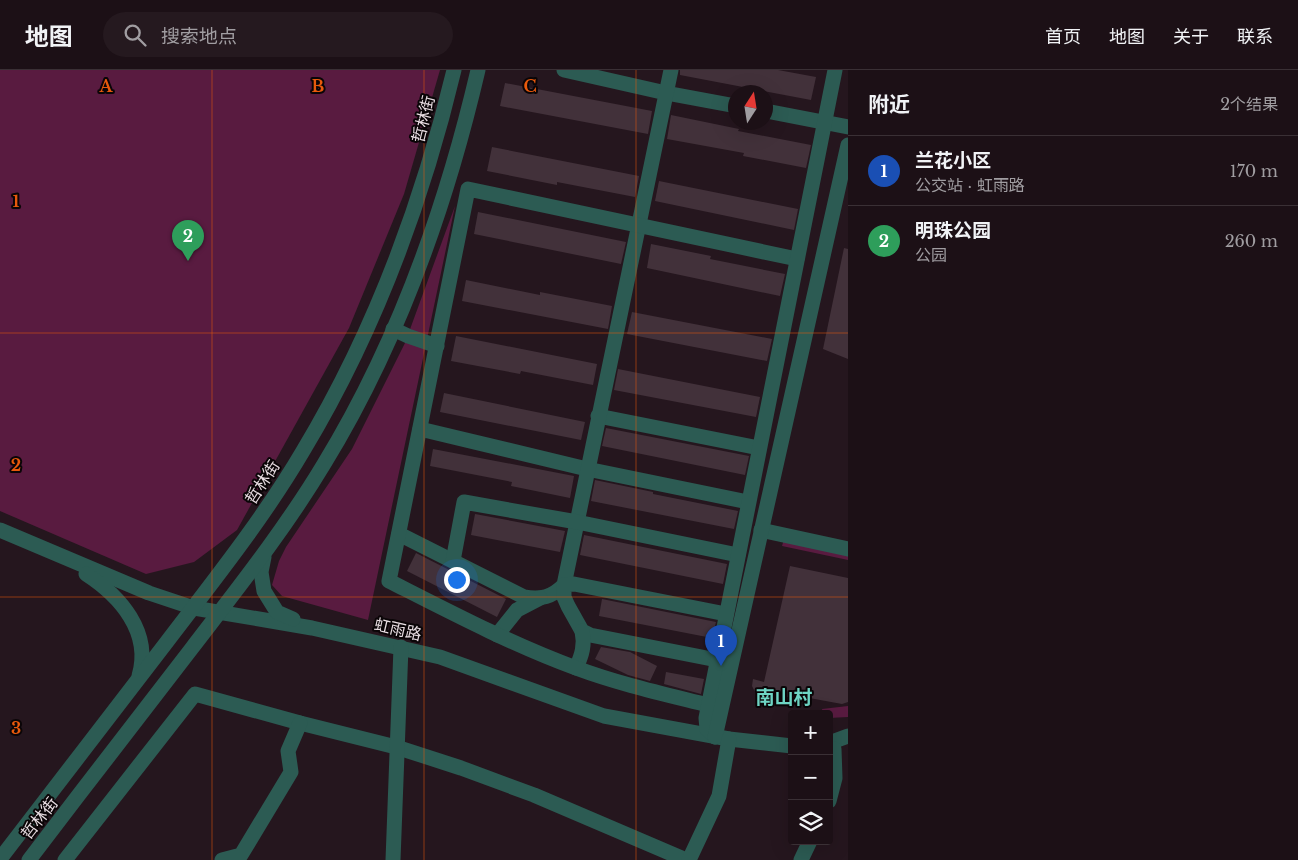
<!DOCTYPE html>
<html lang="zh">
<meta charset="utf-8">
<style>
body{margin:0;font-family:"Libre Baskerville","Noto Sans SC",serif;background:#25191f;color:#f1f3f6}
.controls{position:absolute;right:15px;bottom:15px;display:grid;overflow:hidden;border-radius:5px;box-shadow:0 5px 20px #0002}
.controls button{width:45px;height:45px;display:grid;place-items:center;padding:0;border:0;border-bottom:1px solid #3a3035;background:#1c1016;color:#f1f3f6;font:25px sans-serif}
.compass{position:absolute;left:728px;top:15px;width:45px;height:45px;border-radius:50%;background:#1c1016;box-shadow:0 5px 20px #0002;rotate:12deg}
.you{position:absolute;left:456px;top:509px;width:18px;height:18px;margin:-12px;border:4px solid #fff;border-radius:50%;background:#1a73e8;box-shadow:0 0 0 8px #1a73e833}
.badge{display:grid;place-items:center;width:32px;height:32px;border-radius:50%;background:#7c3aed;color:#fff;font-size:16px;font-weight:700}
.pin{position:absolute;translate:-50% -41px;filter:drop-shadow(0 1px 2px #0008)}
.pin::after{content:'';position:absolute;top:26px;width:18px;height:15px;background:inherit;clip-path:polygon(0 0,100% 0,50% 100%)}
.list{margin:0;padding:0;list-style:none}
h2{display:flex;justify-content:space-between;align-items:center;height:65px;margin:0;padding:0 20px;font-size:21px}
h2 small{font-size:16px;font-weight:400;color:#a09da1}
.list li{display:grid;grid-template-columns:32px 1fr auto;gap:15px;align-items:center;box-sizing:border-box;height:70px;padding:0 20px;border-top:1px solid #3a3035}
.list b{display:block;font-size:19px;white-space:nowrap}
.list p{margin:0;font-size:16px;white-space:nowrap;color:#a09da1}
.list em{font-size:16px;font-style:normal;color:#a09da1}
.icon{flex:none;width:28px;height:28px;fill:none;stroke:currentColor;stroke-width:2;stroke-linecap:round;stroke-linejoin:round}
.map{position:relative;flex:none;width:848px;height:790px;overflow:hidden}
header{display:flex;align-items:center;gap:30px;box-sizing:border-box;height:70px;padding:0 25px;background:#1c1016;border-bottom:1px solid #3a3035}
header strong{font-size:24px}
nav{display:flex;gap:28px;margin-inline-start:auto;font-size:18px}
.search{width:350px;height:45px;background:#25191f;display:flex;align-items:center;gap:12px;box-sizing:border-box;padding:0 18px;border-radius:28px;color:#a09da1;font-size:19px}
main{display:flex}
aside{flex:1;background:#1c1016}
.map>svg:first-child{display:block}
.green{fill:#591b40}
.building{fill:#42313a}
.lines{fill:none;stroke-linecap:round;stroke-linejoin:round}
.minor{stroke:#2c5b53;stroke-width:15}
.grid{fill:none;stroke:#e8590c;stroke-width:1;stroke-opacity:0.55}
.labels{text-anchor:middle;stroke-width:4;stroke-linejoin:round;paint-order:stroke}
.street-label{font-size:16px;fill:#e8dde2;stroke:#0a0507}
.quarter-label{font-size:19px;font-weight:bold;fill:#6ed5c4;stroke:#0a0507}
.grid-label{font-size:16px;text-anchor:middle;font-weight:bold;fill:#e8590c;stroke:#0a0507;stroke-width:4;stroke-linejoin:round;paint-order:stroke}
</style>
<header>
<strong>地图</strong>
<div class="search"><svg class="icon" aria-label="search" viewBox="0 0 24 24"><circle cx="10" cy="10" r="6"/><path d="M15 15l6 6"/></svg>搜索地点</div>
<nav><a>首页</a><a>地图</a><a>关于</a><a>联系</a></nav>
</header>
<main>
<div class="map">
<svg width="848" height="790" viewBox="0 0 848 790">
<rect width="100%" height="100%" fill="#25161e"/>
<g class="green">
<path d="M0,0H440L404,124L349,258L237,460L194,492L146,504L0,441Z"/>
<path d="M455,136L368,550L282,526L272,515L279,491L286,477L352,379L405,273Z"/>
<path d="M784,469L848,483V490L782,476Z"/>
<path d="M848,636V647L829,648V644H823L822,639Z"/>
</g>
<g class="building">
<path d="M680,0H778L816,7L811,30L680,5Z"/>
<path d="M505,13L652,41L648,64L500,36Z"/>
<path d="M671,45L739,59L738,61L811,75L806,98L743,86L744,83L667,69Z"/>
<path d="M492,77L639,106L635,127L557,112V115L487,101Z"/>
<path d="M659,111L798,139L794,160L655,131Z"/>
<path d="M478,142L626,172L621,194L474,164Z"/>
<path d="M651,174L711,186L710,189L785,204L780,226L647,198Z"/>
<path d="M844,178L848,179V289L823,279Z"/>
<path d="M466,210L540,225V222L612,236L608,259L462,231Z"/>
<path d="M632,242L772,269L767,291L627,264Z"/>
<path d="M456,266L597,294L593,315L521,301L520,304L451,291Z"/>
<path d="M618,299L760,327L756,347L614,320Z"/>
<path d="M444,323L585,352L581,370L440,342Z"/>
<path d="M606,358L749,386L745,405L602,376Z"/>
<path d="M433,379L574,406L570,428L511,416L512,412L430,396Z"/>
<path d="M595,410L653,422V424L738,441L734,459L591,431Z"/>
<path d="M475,444L565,461L560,482L471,465Z"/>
<path d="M584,465L727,494L723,514L580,485Z"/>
<path d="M416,483L506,529L497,547L407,501Z"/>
<path d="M790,496L848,508V632L842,634L804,627H785V635L778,636L764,632L755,622L752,616L753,609L764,612Z"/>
<path d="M602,529L716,552L712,568L599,546Z"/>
<path d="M601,577L630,582L657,596L650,611L628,605L595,589Z"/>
<path d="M666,602L704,609L701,624L664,614Z"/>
</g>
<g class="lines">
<g class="minor">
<path d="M564,0L666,23L736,36"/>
<path d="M766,41L848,57"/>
<path d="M393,259L408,266L437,276"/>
<path d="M598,346L759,378"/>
<path d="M420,359L587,399L748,432"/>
<path d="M0,460L149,523L194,538L312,558L440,587L604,646L729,669L792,676"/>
<path d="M761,460L848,479"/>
<path d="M399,464L524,527C541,530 552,527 564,515L671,0"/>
<path d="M264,487L261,502L264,521L277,542L293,549"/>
<path d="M453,491L464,432L577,452L738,485"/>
<path d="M86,504C120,526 152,562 139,606"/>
<path d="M497,565L517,540L540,528"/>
<path d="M717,590L590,565L582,561L568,536L564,527V515L574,514L726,544"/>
<path d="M576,598C582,585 585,575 582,561"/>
<path d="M708,635C664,624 619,614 576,598C511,574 450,542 389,511L468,119L797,189"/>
<path d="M715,667L707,659L706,648L835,0"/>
<path d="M715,667L848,75"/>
<path d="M829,673L848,666"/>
<path d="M829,731L835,708L834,679"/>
<path d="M0,789C55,717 111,645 166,573C214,510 263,449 303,381C374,263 422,134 454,0"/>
<path d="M29,790C83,719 138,648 192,578C238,518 285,459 324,394C398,273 446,137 478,0"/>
<path d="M65,790L195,624L300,653L396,677L461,698L534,725L686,790"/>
<path d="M222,790L241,785L291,702L288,681L300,653"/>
<path d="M393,790L401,577"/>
<path d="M689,790L719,726L729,669"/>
<path d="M801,790L810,771"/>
</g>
</g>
<path class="grid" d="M212,0V790M424,0V790M636,0V790M0,263H848M0,527H848"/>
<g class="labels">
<g class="street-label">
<text transform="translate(423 49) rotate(-76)" y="6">哲林街</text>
<text transform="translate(262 412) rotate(-57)" y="6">哲林街</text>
<text transform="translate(398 559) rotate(13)" y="6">虹雨路</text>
<text transform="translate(39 748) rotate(-52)" y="6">哲林街</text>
</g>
<g class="quarter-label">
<text x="784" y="634">南山村</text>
</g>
</g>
<g class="grid-label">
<text x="106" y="22">A</text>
<text x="318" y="22">B</text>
<text x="530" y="22">C</text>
<text x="16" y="137">1</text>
<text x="16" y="401">2</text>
<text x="16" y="664">3</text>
</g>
</svg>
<div class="controls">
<button>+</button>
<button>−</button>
<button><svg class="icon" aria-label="layers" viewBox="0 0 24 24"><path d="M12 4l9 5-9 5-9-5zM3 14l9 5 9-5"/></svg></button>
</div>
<svg class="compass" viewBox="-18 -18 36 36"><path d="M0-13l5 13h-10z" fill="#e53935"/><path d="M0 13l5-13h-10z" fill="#a09da1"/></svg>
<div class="you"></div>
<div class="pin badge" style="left:721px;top:596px;background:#1a4fb4">1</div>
<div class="pin badge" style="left:188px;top:191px;background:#2e9e5b">2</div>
</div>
<aside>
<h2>附近<small>2个结果</small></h2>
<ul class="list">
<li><span class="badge" style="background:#1a4fb4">1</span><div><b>兰花小区</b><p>公交站 · 虹雨路</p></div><em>170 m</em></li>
<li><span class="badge" style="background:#2e9e5b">2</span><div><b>明珠公园</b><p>公园</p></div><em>260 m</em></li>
</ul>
</aside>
</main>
